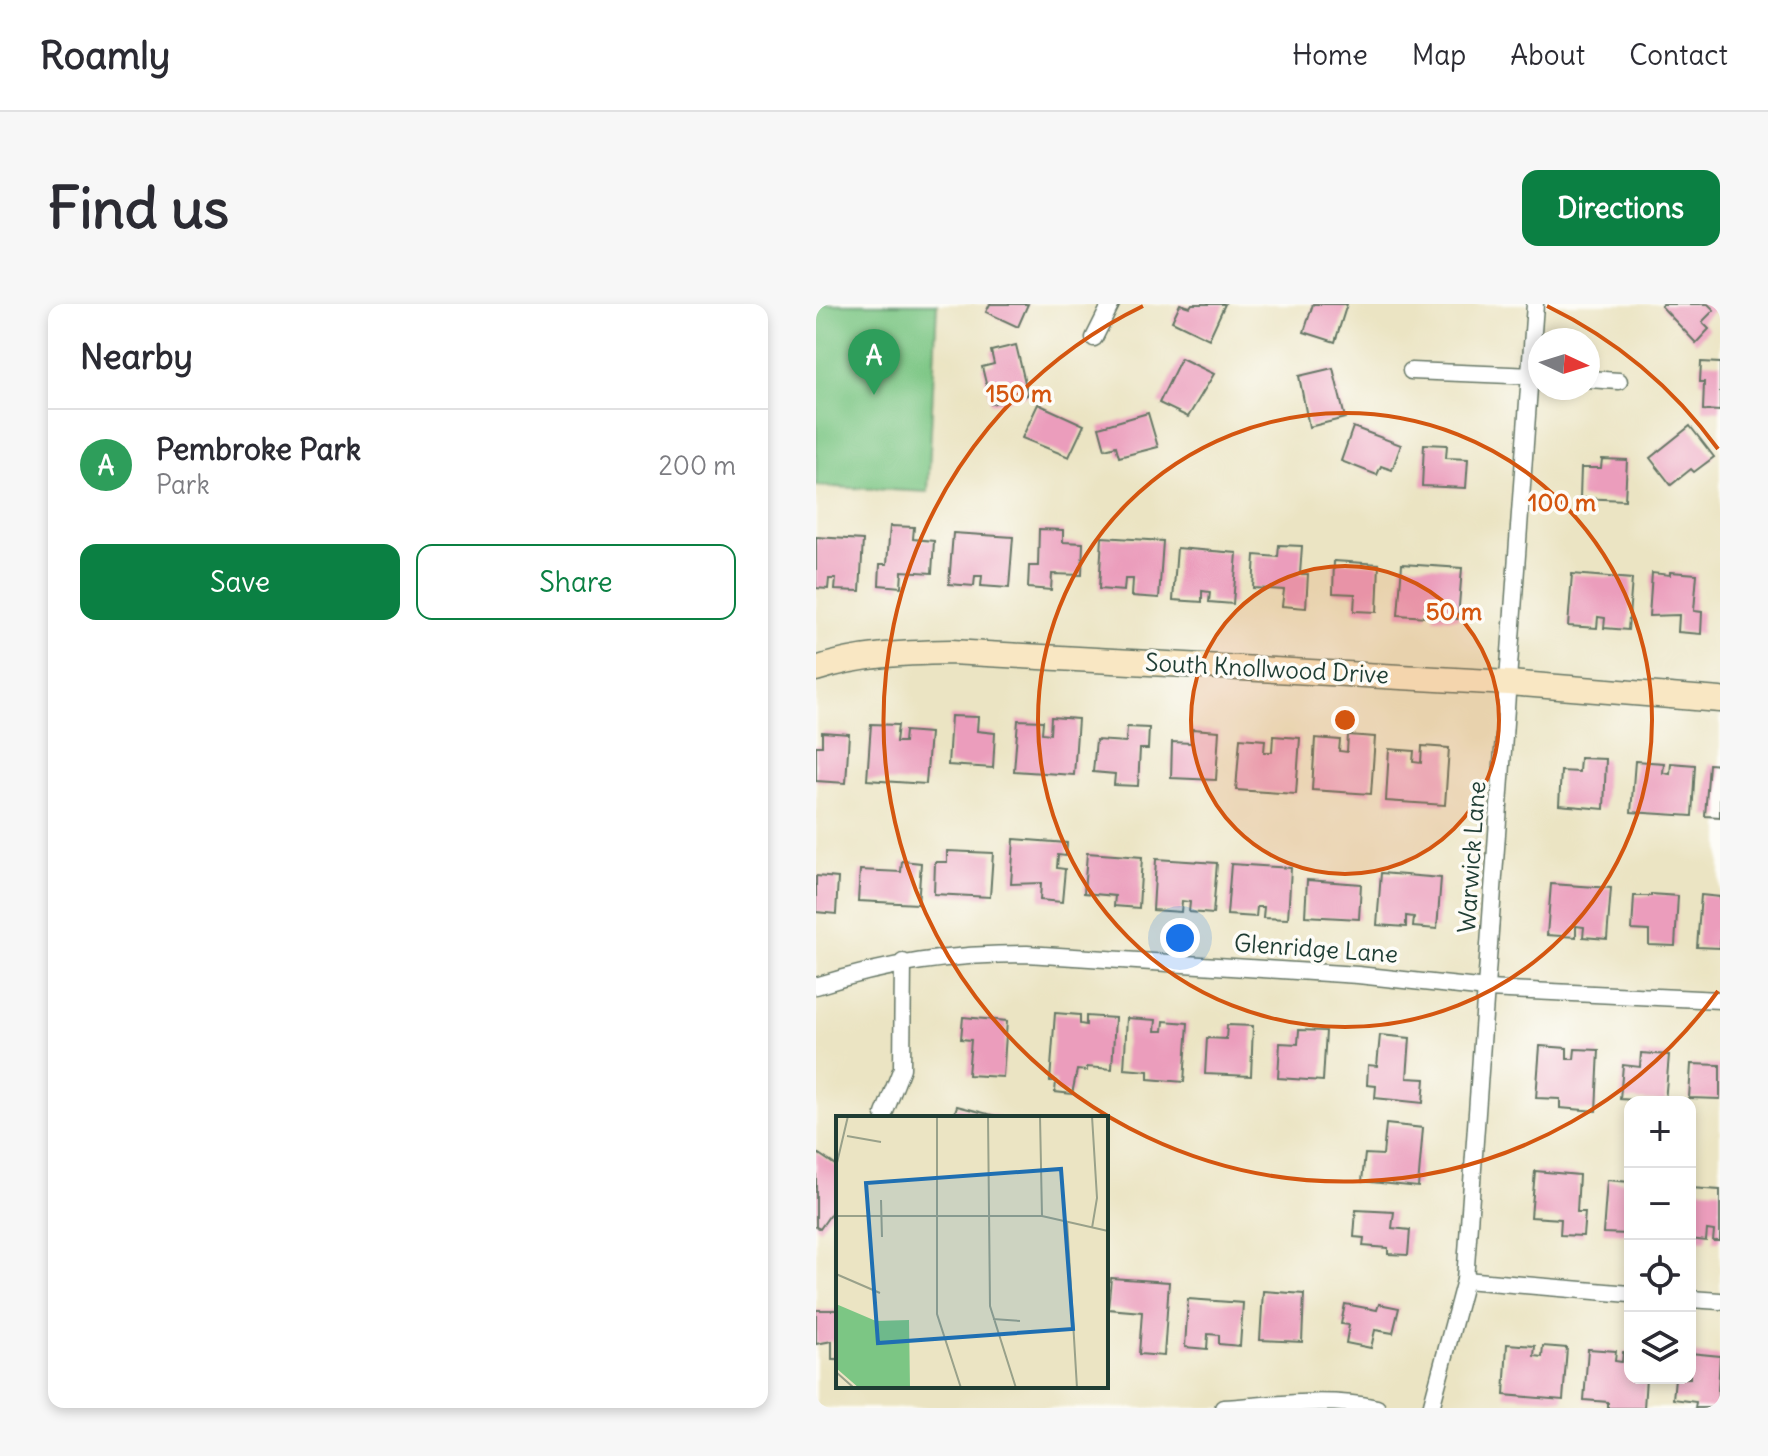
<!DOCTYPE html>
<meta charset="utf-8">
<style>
body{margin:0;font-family:Delius,sans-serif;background:#f7f7f7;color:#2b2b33}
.controls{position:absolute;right:24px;bottom:24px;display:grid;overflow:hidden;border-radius:16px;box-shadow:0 4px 12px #0003}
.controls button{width:72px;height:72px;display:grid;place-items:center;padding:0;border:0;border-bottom:2px solid #e1e1e2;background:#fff;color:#2b2b33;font:40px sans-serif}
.compass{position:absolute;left:712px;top:24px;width:72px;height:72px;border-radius:50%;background:#fff;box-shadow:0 4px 12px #0003;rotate:94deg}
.you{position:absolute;left:364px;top:634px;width:28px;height:28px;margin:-20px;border:6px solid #fff;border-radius:50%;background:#1a73e8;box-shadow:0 0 0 12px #1a73e833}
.badge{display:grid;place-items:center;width:52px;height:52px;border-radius:50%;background:#0b8043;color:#fff;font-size:26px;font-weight:700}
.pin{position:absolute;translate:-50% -66px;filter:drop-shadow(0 2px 4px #0008)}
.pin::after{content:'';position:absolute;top:42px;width:28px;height:24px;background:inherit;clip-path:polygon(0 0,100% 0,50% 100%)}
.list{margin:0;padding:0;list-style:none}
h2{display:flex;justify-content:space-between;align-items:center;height:104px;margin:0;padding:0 32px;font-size:34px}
h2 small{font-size:26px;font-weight:400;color:#7c7c81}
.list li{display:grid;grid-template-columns:52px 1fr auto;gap:24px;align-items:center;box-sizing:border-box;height:112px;padding:0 32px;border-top:2px solid #e1e1e2}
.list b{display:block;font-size:30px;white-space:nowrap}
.list p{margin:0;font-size:26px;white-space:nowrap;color:#7c7c81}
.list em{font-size:26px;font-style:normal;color:#7c7c81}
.actions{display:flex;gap:16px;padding:24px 32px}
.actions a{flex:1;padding:18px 0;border:2px solid #0b8043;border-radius:16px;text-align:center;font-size:28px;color:#0b8043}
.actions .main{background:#0b8043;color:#fff}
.icon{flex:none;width:44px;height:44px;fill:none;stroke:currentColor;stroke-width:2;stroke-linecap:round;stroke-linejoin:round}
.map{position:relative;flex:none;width:904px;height:1104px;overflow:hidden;border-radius:16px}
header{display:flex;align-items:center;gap:48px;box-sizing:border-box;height:112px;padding:0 40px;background:#fff;border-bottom:2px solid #e1e1e2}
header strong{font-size:38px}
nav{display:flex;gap:44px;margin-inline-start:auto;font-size:28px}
.intro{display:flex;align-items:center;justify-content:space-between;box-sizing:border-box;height:192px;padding:0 48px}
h1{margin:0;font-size:56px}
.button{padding:20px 36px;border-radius:16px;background:#0b8043;color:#fff;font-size:28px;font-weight:700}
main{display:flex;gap:48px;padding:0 48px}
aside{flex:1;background:#fff;border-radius:16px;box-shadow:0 4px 12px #0003}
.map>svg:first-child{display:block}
.green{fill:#7cc684;stroke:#4e825c;stroke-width:2}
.building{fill:#eb9dbc}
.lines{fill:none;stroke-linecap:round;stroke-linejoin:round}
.street-casing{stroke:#676;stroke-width:19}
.secondary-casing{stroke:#676;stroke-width:27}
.street{stroke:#fff;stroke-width:16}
.secondary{stroke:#f9e7c3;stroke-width:24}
.ring{fill:none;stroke:#d45610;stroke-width:4}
.labels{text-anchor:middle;stroke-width:7;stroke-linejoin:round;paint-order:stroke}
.street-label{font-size:24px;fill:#1f3d34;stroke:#fdfcf7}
.inset-road{fill:none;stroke:#99a18a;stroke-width:2}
.view{fill:#1f6fb2;fill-opacity:0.15;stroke:#1f6fb2;stroke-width:4}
.inset-edge{fill:none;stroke:#1f3d34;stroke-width:4}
.centre{fill:#d45610;stroke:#fdfcf7;stroke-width:4}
.ring-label{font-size:24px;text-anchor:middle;font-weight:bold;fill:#d45610;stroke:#fdfcf7;stroke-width:7;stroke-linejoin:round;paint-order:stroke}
</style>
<header>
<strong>Roamly</strong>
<nav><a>Home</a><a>Map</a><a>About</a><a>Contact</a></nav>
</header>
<div class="intro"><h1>Find us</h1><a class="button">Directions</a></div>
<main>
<aside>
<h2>Nearby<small></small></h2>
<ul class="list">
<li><span class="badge" style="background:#2e9e5b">A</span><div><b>Pembroke Park</b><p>Park</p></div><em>200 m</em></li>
</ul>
<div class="actions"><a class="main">Save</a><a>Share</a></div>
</aside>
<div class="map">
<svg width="904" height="1104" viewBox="0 0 904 1104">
<rect width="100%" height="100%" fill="#fdfcf7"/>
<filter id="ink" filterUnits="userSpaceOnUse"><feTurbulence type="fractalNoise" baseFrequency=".0125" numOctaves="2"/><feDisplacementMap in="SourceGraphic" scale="16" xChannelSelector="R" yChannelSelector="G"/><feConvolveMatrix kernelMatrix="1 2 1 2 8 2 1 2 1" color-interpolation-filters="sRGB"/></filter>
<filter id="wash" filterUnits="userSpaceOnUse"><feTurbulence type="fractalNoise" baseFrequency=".006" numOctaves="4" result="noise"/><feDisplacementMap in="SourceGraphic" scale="32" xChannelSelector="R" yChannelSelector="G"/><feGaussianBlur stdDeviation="1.8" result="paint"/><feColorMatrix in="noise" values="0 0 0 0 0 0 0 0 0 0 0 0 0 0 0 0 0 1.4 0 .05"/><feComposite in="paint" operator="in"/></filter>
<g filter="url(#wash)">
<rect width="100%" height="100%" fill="#ebe4c3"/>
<path class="green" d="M0,0H121L112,188L0,182Z"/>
<g id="blocks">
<g class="building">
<path d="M174,0H212L202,23L170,8Z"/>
<path d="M364,0L374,3L376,0H409L393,35L356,17Z"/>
<path d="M497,0H531L519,38L488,28Z"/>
<path d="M847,0H892L898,6L886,18L893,25L880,39L845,2Z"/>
<path d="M200,41L212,91L175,100L166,63L178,60L175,47Z"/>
<path d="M365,54L398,70L372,113L343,99Z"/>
<path d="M885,58L904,59V107L887,106L888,78H884Z"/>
<path d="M517,64L529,114L493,123L483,72Z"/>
<path d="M222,100L268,121L253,153L206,134Z"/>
<path d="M332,109L342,143L303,153L300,142L289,145L283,123Z"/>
<path d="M874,122L898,153L878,168L875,165L855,181L834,154Z"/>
<path d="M537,123L585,141L576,166L565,162L561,171L525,157Z"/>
<path d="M608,140L631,141L630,154L652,155L650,184L606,182Z"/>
<path d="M786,155L811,156L809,196L764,194L765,164H785Z"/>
<path d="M74,222L98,223L97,235L118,237L116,269L86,267L85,283L63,281L64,260H71Z"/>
<path d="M223,225L247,226V238L267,239L266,271L236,270L235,286L212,284L213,262H222Z"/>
<path d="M137,229L197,233L193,284L165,282L166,272H159L158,282L133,280Z"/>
<path d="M0,233L47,236L44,287L19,286L20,275H13L12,285L0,284Z"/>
<path d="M286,233L347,237L343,294L316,292L317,275H309L308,287L283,285Z"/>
<path d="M463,241L486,242L484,270H492L490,304L466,302L468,286L437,284L439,251L462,253Z"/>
<path d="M361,244L421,249L417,300L393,298L394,288L386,287V298L357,296Z"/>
<path d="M518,257L563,260L561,308L538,307L539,290L517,289Z"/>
<path d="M586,260L646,264L642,315L618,314L619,303H611V313L582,311Z"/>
<path d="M854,268L881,270L878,307L886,308L885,330L862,328L863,311L833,312L836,269L854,271Z"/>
<path d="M756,270L816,275L812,326L788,324L789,314L782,313L781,324L752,322Z"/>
<path d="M135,412L162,413L161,427L179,429L177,464L132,461Z"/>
<path d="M235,413L262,415L258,471L198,467L202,416L227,417L226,429L234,430Z"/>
<path d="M55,420L82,421L80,438H88L89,427L114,429L110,480L51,476Z"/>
<path d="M311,423L333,424L332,445H324L322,482L298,481L299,470L277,468L280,436L310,438Z"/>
<path d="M376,425L403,427L400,476L355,474L356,438L375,439Z"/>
<path d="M6,428L33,430L30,479L0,477V442H6Z"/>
<path d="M532,431L559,433L555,490L496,486L499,434L524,436L523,447L531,448Z"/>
<path d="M457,432L484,434L480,490L420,486L424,434L449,436L448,448H456Z"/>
<path d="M606,442L633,444L629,501L570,497L573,445L598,447L597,458L605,459Z"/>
<path d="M764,454L790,455L788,505L743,501L745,467L763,468Z"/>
<path d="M819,457L848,459L847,469L854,470L855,459L879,461L876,512L815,508Z"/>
<path d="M893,460L904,461V513L889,512Z"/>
<path d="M198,535L251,539L250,552L242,551L241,564L249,565L246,598L224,596L225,579L195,580Z"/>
<path d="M131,547L177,549L174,593L118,590L119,558H131Z"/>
<path d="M271,549L326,553L323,604L298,602L299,592L268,589Z"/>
<path d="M340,555L401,559L397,610L373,608L374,598L366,597L365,608L337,606Z"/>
<path d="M86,557L105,559L102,600L42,597L44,566L85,568Z"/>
<path d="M415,560L475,564L472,615L447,614L448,603H441L440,613L411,611Z"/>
<path d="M565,569L625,574L621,625L597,623L598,613L590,612V623L561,621Z"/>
<path d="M0,572L22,574L20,610L0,608Z"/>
<path d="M491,576L545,580L543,615L489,612Z"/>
<path d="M735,580L795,584L791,635L767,633L768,623L760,622V633L731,631Z"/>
<path d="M835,590L862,592L859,642L833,641V627L816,626L818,592H835Z"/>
<path d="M885,591L904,593V644L881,643Z"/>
<path d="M239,709L264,711V720L270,721V712L299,714L296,765L271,763V767L261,766L256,790L239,788L240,777H234Z"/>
<path d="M147,713L191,717L187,773L152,771L155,736L145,735Z"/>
<path d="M311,714L340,716L339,727H347L348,717L372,719L368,778L332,775V767L308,765Z"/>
<path d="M411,721L437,722L435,772L389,770L391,734L410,735Z"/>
<path d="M483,726L510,727L507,777L462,774L464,739L482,740Z"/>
<path d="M564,731L594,734L591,774L609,775L607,799L559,794L560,782L551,781L552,761L561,762Z"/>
<path d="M724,742L751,744V755H758L759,745L783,746L780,807L744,804V795L720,794Z"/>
<path d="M825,749L853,751L849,798L804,795L807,761L824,763Z"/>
<path d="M875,760L904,761V795L873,794Z"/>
<path d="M141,802L184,813V814H137Z"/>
<path d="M570,820L607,824L602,883L546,877L549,850L567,851Z"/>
<path d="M0,848L22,863V903L20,902L4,925L0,923Z"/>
<path d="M719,867L763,871L761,908H769L767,932L744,931L745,915L715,913Z"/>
<path d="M791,876L814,878L812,930L787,929Z"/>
<path d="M874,884L904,886V937H897L898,927L891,926L890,937L874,935Z"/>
<path d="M540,906L578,908L576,924L594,926L592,951L572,950V944L547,942L548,934L538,933Z"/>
<path d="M295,974L353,978L348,1052L323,1050L326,1008L292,1005Z"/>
<path d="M447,987L488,990L486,1038L444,1036Z"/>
<path d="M372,995L427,999L424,1042L403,1040V1031L392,1030L391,1045L369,1043Z"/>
<path d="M529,1000L561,1006L563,1000L583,1004L577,1029L559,1026L555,1044L530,1039L533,1021L525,1020Z"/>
<path d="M0,1006H22V1055H16V1037L0,1040Z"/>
<path d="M691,1040L719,1042L718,1052L726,1053L727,1042L751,1044L747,1096L688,1091Z"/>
<path d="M772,1045L800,1047L799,1057L806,1058L807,1048H814V1074H830L828,1104H792V1098L768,1096Z"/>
<path d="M874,1049L904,1052L901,1104H879L880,1098L857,1095L859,1074H874Z"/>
</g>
</g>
</g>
<g filter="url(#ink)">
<use href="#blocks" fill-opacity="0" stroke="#676" stroke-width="2"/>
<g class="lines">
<g class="street-casing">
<g id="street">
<path d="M278,34L295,0"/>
<path d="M595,67L721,72"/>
<path d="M772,75L803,77"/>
<path d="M0,682C73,659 134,650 211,650L542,671L671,685L904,696"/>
<path d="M68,810L86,764L87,658"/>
<path d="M649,976L814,990"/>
<path d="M874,995L904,997"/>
<path d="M407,1104C458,1101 511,1093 561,1104"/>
<path d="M615,1104L649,976L719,0"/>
</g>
</g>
<g class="secondary-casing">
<path id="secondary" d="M0,365C44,350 89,349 135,348L693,379L904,396"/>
</g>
<use href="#street" class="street"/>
<use href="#secondary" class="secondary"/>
</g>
</g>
<circle cx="529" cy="416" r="154" fill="#d45610" fill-opacity=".12"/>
<g class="ring">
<circle cx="529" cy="416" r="154"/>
<circle cx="529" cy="416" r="307"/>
<path d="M902 687A461 461 0 1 1 327 2M731 2A461 461 0 0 1 902 145"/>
</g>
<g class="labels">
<g class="street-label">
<text transform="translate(451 365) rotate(3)" y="8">South Knollwood Drive</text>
<text transform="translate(656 553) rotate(-86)" y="8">Warwick Lane</text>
<text transform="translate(500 645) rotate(4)" y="8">Glenridge Lane</text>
</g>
</g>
<g transform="translate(20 812)">
<rect width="272" height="272" fill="#ebe4c3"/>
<path d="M0,188L40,205L73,204L74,272H23L0,252Z" fill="#7cc684"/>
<path class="inset-road" d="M101,0V198L125,272M152,0L154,190L180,272M204,0L206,100M256,0L261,82L256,112M11,20L45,26M0,51L12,0M45,84L46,121M0,100H206L272,115M231,105L241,272M0,158L44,177M157,203L184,205M0,256L18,272"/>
<path class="view" d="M225,53L237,213L42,227L30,67Z"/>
<rect width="272" height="272" class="inset-edge"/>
</g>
<circle cx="529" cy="416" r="12" class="centre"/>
<g class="ring-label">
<text x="203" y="98">150 m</text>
<text x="746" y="207">100 m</text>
<text x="638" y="316">50 m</text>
</g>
</svg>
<div class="controls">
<button>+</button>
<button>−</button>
<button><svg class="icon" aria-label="locate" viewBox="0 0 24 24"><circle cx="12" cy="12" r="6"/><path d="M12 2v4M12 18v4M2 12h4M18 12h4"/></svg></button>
<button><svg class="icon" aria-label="layers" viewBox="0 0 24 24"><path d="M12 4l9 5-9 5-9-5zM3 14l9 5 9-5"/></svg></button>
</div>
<svg class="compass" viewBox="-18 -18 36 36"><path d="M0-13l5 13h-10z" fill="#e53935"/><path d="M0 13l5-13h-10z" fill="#7c7c81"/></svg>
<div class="you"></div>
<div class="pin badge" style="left:58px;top:91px;background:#2e9e5b">A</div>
</div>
</main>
